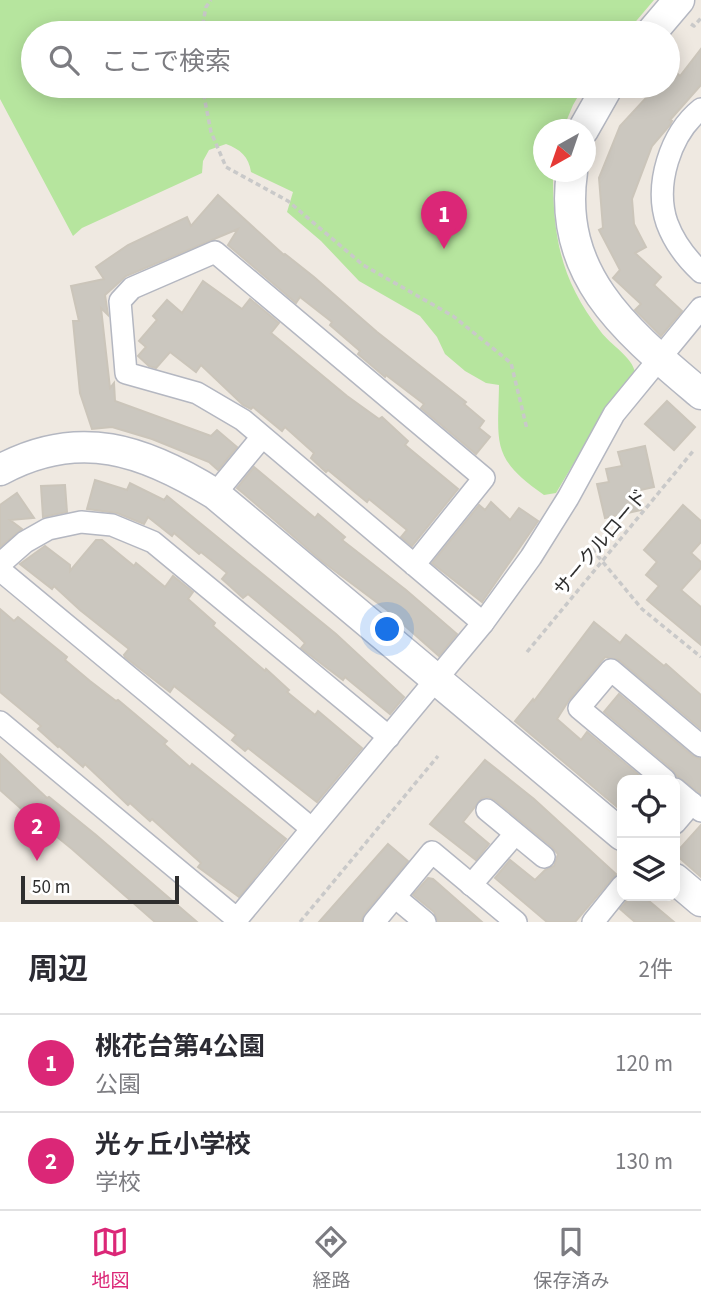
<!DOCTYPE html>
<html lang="ja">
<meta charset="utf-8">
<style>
body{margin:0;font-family:"Source Sans 3","Noto Sans JP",sans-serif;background:#f2f2f3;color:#2b2b33}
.controls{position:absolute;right:21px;bottom:21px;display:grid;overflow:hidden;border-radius:14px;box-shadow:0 4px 18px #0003}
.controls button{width:63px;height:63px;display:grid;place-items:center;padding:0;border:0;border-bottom:2px solid #e1e1e2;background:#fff;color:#2b2b33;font:35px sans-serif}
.compass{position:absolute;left:533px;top:119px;width:63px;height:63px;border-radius:50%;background:#fff;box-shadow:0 4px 18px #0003;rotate:220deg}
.scale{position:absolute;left:21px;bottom:18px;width:158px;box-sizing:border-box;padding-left:7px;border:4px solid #2e2e2e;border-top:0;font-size:19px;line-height:24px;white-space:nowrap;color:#2e2e2e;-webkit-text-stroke:5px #fff;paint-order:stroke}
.you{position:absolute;left:388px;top:630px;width:24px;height:24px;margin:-18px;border:5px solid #fff;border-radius:50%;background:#1a73e8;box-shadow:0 0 0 10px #1a73e833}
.badge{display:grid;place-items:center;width:46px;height:46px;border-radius:50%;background:#db2777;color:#fff;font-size:23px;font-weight:700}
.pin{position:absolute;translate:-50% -58px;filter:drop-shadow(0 2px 4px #0008)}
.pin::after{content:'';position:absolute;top:37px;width:24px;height:21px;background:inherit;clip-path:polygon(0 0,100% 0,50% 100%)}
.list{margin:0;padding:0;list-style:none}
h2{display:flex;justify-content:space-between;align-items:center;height:91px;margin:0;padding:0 28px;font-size:30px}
h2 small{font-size:23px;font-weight:400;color:#7c7c81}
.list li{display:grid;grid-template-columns:46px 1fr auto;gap:21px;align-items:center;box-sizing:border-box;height:98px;padding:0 28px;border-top:2px solid #e1e1e2}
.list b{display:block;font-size:26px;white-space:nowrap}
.list p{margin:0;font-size:23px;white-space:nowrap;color:#7c7c81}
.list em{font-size:23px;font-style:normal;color:#7c7c81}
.icon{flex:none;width:38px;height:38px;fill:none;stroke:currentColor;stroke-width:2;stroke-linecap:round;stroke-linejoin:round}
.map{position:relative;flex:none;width:701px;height:922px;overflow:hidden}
.search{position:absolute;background:#fff;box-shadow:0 4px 18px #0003;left:21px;right:21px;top:21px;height:77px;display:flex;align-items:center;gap:18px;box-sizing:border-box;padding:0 24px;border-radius:38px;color:#7c7c81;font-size:26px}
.sheet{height:287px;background:#fff}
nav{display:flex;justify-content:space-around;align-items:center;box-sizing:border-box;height:98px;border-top:2px solid #e1e1e2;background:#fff;font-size:19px;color:#7c7c81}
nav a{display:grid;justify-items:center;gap:4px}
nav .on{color:#db2777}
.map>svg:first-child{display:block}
.green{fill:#b6e59e}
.building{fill:#cbc7bf;stroke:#cbc5ba;stroke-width:2}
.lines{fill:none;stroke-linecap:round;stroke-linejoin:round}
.street-casing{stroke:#b4b7c1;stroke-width:24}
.secondary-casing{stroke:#b4b7c1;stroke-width:33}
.path{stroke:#c9c9c9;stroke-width:3.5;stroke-dasharray:5 3.5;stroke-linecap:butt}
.street{stroke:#fff;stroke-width:21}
.secondary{stroke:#fff;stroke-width:30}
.labels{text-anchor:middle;stroke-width:6;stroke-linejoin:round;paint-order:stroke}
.street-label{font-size:19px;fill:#2e2e2e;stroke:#fff}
</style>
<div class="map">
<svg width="701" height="922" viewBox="0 0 701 922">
<rect width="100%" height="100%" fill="#efe9e1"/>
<path class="green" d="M0,0H654L626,33H33V86H584L573,105L563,129L544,130V172H553C553,237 560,279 601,332C611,345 632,357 635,372L606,409L556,493L544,495C491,458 498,445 499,385L486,383L465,371L445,354L437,337L420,316L359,281L321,241L287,212L293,192L251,172C249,157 240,149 226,144L209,150L203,161L202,173L82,228L73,236L0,99Z"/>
<g class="building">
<path d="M701,49V85L670,120L672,121L670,125L652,146L632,199L634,224L646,247L635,253L661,277L654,285L682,311L661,336L635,310L641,304L613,278L620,270L599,230L603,228L599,178L620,126L657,86H668V65L680,76Z"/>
<path d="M218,195L284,255L285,254L314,277L377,332L466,402L464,404L484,421L479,428L490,437L476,454L421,408L424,404L386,375L385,377L358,354L360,351L330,325L332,322L300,297L296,303L228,245L238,229L126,276L105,295L108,315L101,308L110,388L114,383L115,401L211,436L217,430L237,447L218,470L209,462L152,439L112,427L92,429L80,393L73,321H79L71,286L104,279L96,267L128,245L187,217L191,226Z"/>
<path d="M203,281L242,309L250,299L279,323L271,333L347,396L379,419L382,417L408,441L405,445L458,489L412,546L401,537L407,530L369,499L367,502L328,470L326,472L311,458L314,453L285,427L282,431L253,407L251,409L243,405L201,365L196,372L170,352L156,368L149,366L138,356L146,347L139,341L157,320L153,316L167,300L182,313Z"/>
<path d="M667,401L695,427L674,450L645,424Z"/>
<path d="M645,446L654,487L636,491L641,510L605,518L597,484L609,482L606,469L622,466L618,452Z"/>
<path d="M254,467L315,518L318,514L345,537L342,540L406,590L457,634L439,656L387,610L323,562L243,493L237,488Z"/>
<path d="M95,480L127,490L130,483L164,500L167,496L336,634L404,697L390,714L345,677L343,680L301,648L305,643L299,637L248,594L243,598L222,579L227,573L201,552L199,554L174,533L172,536L148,517L144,524L117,513L87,509Z"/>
<path d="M65,485L67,512L43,517L41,486Z"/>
<path d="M17,493L34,518L10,520L22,529L0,547V505Z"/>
<path d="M491,502L510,520L519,508L538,521L482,602L432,563L479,505L485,510Z"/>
<path d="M683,505L701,521V542L691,553L701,562V568L681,590L701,607V645L647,600L659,586L646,575L657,562L644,550Z"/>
<path d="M96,540H102L134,566L136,563L165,587L173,576L193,592L188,599L215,623L213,626L265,671L266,669L289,690L287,692L315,715L318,711L362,748L317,802L248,748L245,751L232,740L236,735L174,686L170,692L125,657L124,655L129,649L80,610L54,586L52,589L20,564L45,546L70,565V571Z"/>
<path d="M0,609L14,621L18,617L67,657L65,660L90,681L116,701L118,700L167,741L164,744L190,767L192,764L286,839L239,897L198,867L201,863L152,819L150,821L130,803L128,805L85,764L83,767L59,746L58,747L38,729L41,726L0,692Z"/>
<path d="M594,622L620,643L626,635L664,666L666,664L701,695V729L619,660L605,657L569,700L557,719L581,740L587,732L645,780H622V811L515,721L533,699L534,701Z"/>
<path d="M619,694L693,756L701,759V794L677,776L673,770L604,712Z"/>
<path d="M0,754L47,798L49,797L96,835L197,922H155L72,849L56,836L54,838L0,790Z"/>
<path d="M485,760L534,799L616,874L575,922H547L495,878L510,860L535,880L545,870L554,866L558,854L552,847L495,800L488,797L482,798L463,822L489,844L476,860L430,824Z"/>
<path d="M701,825V877L675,854Z"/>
<path d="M388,844L408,861L364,914L361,922H319Z"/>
<path d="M428,878L433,879L482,922H438L434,912L413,895Z"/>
<path d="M631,896H643L674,922H635L620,909Z"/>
</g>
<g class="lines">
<g class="street-casing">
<g id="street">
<path d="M701,109C670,134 654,185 667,223C674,242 687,259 701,272"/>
<path d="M215,494L262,437"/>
<path d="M0,564L25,542L48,529L81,522L112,525L153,542L389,737"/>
<path d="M414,565L484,478L215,252L132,288L120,301L126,373L197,393L243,420L483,623"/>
<path d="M0,570L311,828"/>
<path d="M0,722L237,919L483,623L531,557L568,498L614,414L701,308"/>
<path d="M665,780L579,708L611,670L701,746"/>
<path d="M675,789L701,811"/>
<path d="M487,810L544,857"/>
<path d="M675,823L692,803"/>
<path d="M471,885L515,834"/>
<path d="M395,897L425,922"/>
<path d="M374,922L432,852L516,922"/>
<path d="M593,922L622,886"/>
</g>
</g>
<g class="secondary-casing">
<g id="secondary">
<path d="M651,33L679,0"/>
<path d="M583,130L608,86"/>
<path d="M572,172C557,277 629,333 701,394"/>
<path d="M0,470C79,427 144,450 215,494L622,835"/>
<path d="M675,879L701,901"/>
</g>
</g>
<g class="path">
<path d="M691,24L694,26L701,18"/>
<path d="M201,33L206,7L211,0"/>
<path d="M202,86L211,132L226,167L288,201L363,265L453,316L511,363L527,429"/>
<path d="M592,549L642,609L701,657"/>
<path d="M527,652L694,450"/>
<path d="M300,922L438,756"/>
</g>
<use href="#street" class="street"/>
<use href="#secondary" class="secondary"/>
</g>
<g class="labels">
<g class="street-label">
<text transform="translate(600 542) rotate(-50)" y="7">サークルロード</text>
</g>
</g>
</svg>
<div class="controls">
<button><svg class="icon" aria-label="locate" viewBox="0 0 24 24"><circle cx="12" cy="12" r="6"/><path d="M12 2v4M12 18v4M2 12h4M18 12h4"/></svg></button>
<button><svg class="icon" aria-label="layers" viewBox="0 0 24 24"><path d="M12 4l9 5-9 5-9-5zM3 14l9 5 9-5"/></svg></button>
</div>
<svg class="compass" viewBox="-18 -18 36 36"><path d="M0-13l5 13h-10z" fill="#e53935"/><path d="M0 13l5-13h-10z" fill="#7c7c81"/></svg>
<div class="scale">50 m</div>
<div class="you"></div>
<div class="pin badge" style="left:444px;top:249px">1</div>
<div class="pin badge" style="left:37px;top:861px">2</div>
<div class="search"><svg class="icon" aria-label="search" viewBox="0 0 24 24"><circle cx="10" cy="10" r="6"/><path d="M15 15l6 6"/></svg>ここで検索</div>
</div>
<section class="sheet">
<h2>周辺<small>2件</small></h2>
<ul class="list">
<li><span class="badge">1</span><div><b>桃花台第4公園</b><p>公園</p></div><em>120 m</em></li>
<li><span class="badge">2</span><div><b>光ヶ丘小学校</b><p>学校</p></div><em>130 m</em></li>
</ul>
</section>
<nav>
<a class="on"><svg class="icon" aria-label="map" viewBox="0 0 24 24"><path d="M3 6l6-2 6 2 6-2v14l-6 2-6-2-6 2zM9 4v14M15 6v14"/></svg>地図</a>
<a><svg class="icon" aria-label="directions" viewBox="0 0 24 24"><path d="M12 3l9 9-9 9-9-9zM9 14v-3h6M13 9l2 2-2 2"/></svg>経路</a>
<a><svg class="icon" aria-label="saved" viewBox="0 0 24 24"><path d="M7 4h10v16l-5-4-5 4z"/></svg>保存済み</a>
</nav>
